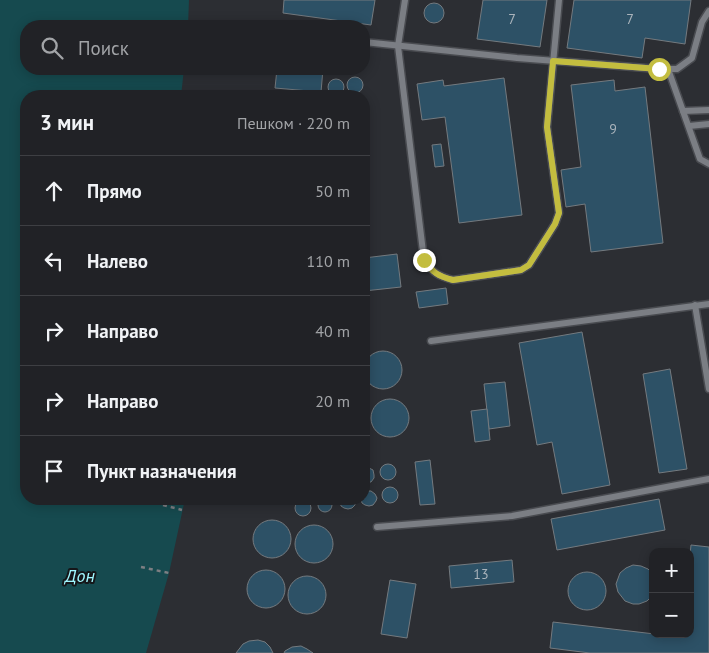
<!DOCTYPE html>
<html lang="ru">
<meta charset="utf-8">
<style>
body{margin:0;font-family:"PT Sans",sans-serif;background:#292a2e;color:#f1f3f6}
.controls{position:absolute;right:15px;bottom:15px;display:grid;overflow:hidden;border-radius:10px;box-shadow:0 2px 12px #0003}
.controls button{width:45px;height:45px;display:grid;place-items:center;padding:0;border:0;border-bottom:1px solid #3e3f43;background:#212226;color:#f1f3f6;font:25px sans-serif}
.stop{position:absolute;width:15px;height:15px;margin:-11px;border:4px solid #c3bd3f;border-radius:50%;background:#fff}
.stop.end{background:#c3bd3f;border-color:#fff;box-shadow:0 1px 5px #0008}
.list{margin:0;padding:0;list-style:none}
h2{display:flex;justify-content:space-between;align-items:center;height:65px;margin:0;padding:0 20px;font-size:21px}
h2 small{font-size:16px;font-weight:400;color:#a2a4a7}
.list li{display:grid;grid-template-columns:32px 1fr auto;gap:15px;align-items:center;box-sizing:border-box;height:70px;padding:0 20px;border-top:1px solid #3e3f43}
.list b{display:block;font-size:19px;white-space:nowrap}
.list em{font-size:16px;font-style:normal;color:#a2a4a7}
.icon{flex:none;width:28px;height:28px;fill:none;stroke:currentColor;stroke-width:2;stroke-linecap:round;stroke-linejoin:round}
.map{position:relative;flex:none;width:709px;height:653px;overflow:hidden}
.search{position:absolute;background:#212226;box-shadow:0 2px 12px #0003;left:20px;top:20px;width:350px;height:55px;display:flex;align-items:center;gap:12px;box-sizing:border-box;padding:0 18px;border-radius:20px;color:#a2a4a7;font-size:19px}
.panel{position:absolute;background:#212226;box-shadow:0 2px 12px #0003;left:20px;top:90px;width:350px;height:415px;border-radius:20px}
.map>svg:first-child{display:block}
.water{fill:#164a4f}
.building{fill:#2d5166;stroke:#747a7f}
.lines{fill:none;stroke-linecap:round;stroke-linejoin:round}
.lane-casing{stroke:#494b50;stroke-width:9}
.path{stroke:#7d7f83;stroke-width:2.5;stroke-dasharray:4 4;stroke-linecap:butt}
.lane{stroke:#7b7e84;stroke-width:6}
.route{stroke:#c3bd3f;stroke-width:6}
.labels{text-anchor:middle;stroke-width:4;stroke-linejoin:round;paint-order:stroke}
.number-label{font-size:14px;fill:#a9b3bb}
.water-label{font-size:18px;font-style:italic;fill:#9ff6fe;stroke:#151619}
</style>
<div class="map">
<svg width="709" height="653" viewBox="0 0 709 653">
<rect width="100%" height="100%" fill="#2c2e33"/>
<path class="water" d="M0,0H189L188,26H26V69H184L181,96H26V499H185L169,573L146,653H0Z"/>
<g class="building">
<path d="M284,0H375L371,25L283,13Z"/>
<path d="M483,0H547L540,47L477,39Z"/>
<path d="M574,0H691L685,44L645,38L642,58L567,48Z"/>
<circle cx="434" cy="13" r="10"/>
<path d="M277,69H323L321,92L275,88Z"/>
<circle cx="355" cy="85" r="8"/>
<path d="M504,78L522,215L459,223L445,117L422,120L417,84L443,80L444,86Z"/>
<circle cx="336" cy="87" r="8"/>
<path d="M614,80L615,91L645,87L663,243L591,252L585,204L566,207L561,170L581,167L571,85Z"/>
<path d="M441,144L444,166L435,167L432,145Z"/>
<path d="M397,254L401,287L364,291V258Z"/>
<path d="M446,288L448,304L419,308L416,292Z"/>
<path d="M582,332L610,485L562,494L552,442L537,445L519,343Z"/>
<circle cx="383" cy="370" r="19"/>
<path d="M670,369L687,469L659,473L643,374Z"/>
<path d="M505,382L510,426L489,429L484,384Z"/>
<circle cx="390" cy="418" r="19"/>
<path d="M487,409L490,440L475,442L471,411Z"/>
<path d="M364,411L367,417L368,423V429L364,436Z"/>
<path d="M430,460L435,504L420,505L415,462Z"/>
<circle cx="388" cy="472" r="8"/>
<path d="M364,468H369L373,470L374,475V478L371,482H364Z"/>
<circle cx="390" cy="495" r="8"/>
<path d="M366,491H371L375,494L377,498L376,501L373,505L369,506L365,505L362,503L361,499H364V493Z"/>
<circle cx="325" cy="505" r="7"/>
<path d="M341,499H355V505L352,508L348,509L344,508L341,506L340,501Z"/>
<path d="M659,499L665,530L557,550L551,519Z"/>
<circle cx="303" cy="508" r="8"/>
<circle cx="272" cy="539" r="19"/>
<circle cx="314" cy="544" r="19"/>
<path d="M691,545L709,547V653H590L550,648L553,622L680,637V634H690V555Z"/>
<path d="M512,560L514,582L451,588L449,566Z"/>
<path d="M633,565L641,566L648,569L653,574V595L647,601L639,604H633L625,601L618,592L616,584L620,573L626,568Z"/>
<circle cx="266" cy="589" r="19"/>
<circle cx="587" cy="591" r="19"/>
<circle cx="307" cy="595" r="19"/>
<path d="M390,580L416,584L407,638L381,634Z"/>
<path d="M258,640L265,642L270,647L273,653H236L243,644L249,641Z"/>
<path d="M301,646L307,649L313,653H284L285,651L292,647Z"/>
</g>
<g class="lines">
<g class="lane-casing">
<g id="lane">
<path d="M405,0L398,46L424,260C433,273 438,276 453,280L521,270L529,265L555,224L559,213L547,127L559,0"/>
<path d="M364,42L517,58L659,69H677L692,58L702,22L709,11"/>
<path d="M668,69L700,159L709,164"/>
<path d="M683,111L709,110"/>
<path d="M689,126L709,124"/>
<path d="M695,305L709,389"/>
<path d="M431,341L709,304"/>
<path d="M377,527L512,516L709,479"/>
</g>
</g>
<g class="path">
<path d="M163,505L182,510"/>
<path d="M141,567L169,573"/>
</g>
<use href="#lane" class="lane"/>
</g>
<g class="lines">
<path class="route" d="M424,260C433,273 438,276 453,280L521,270L529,265L555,224L559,213L547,127L553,61L659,69"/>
</g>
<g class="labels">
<g class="number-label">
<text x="512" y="24">7</text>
<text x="630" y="24">7</text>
<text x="613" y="134">9</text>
<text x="481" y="579">13</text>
</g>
<g class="water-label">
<text x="80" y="582">Дон</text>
</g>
</g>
</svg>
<div class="controls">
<button>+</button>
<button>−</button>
</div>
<div class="stop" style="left:659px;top:69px"></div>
<div class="stop end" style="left:424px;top:260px"></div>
<div class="search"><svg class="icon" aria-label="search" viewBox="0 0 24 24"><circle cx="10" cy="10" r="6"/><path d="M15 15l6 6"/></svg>Поиск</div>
<section class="panel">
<h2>3 мин<small>Пешком · 220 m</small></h2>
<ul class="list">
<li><svg class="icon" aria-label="ahead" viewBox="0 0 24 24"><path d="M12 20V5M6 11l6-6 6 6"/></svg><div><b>Прямо</b></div><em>50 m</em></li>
<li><svg class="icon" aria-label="left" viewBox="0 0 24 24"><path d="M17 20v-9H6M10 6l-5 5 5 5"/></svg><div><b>Налево</b></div><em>110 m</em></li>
<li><svg class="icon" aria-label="right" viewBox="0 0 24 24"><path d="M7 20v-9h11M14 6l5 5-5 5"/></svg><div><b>Направо</b></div><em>40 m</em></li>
<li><svg class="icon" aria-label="right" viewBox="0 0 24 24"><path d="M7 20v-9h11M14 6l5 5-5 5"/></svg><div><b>Направо</b></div><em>20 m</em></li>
<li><svg class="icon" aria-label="arrive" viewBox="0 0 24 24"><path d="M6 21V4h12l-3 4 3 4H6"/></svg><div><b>Пункт назначения</b></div></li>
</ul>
</section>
</div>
